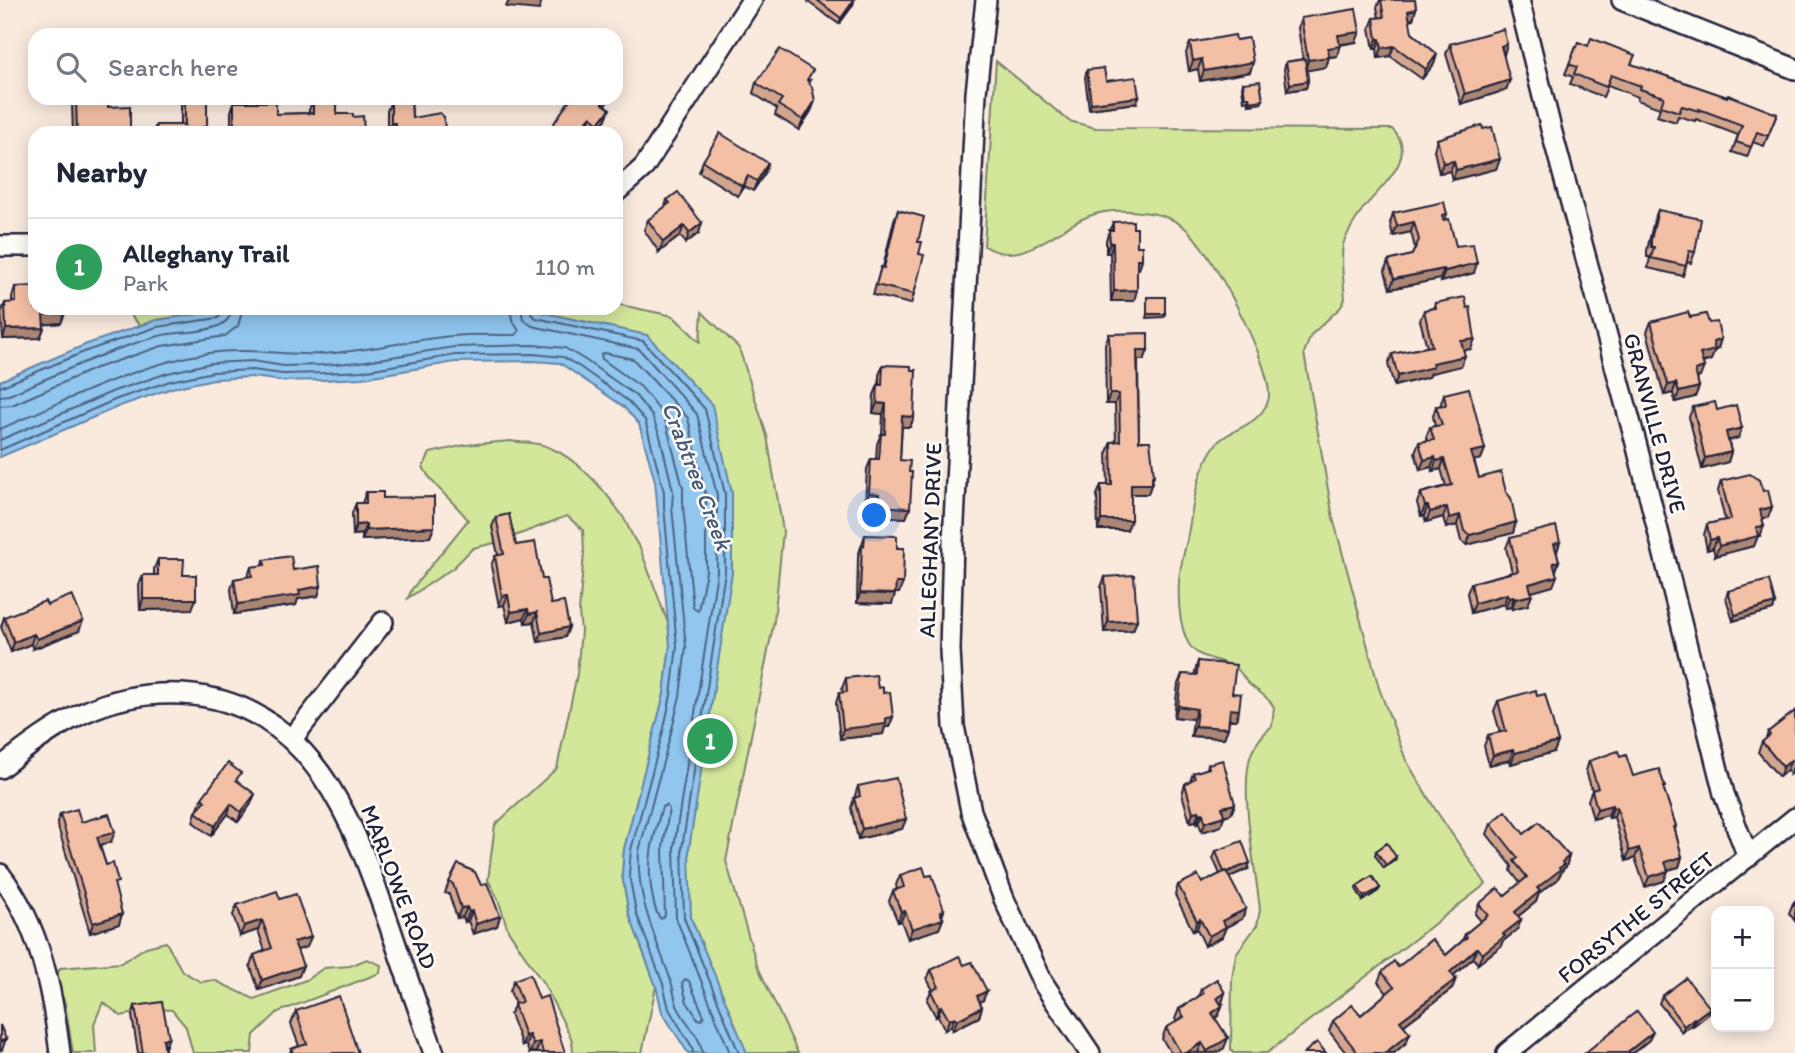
<!DOCTYPE html>
<meta charset="utf-8">
<style>
body{margin:0;font-family:Itim,sans-serif;background:#f2f2f3;color:#1f2937}
.controls{position:absolute;right:21px;bottom:21px;display:grid;overflow:hidden;border-radius:14px;box-shadow:0 4px 18px #0003}
.controls button{width:63px;height:63px;display:grid;place-items:center;padding:0;border:0;border-bottom:2px solid #e0e1e3;background:#fff;color:#1f2937;font:35px sans-serif}
.you{position:absolute;left:875px;top:516px;width:24px;height:24px;margin:-18px;border:5px solid #fff;border-radius:50%;background:#1a73e8;box-shadow:0 0 0 10px #1a73e833}
.badge{display:grid;place-items:center;width:46px;height:46px;border-radius:50%;background:#1f6fb2;color:#fff;font-size:23px;font-weight:700}
.pin{position:absolute;translate:-50% -50%;border:4px solid #fff;box-shadow:0 2px 7px #0006}
.list{margin:0;padding:0;list-style:none}
h2{display:flex;justify-content:space-between;align-items:center;height:91px;margin:0;padding:0 28px;font-size:30px}
h2 small{font-size:23px;font-weight:400;color:#747a83}
.list li{display:grid;grid-template-columns:46px 1fr auto;gap:21px;align-items:center;box-sizing:border-box;height:98px;padding:0 28px;border-top:2px solid #e0e1e3}
.list b{display:block;font-size:26px;white-space:nowrap}
.list p{margin:0;font-size:23px;white-space:nowrap;color:#747a83}
.list em{font-size:23px;font-style:normal;color:#747a83}
.icon{flex:none;width:38px;height:38px;fill:none;stroke:currentColor;stroke-width:2;stroke-linecap:round;stroke-linejoin:round}
.map{position:relative;flex:none;width:1795px;height:1053px;overflow:hidden}
.search{position:absolute;background:#fff;box-shadow:0 4px 18px #0003;left:28px;top:28px;width:595px;height:77px;display:flex;align-items:center;gap:18px;box-sizing:border-box;padding:0 24px;border-radius:21px;color:#747a83;font-size:26px}
.panel{position:absolute;background:#fff;box-shadow:0 4px 18px #0003;left:28px;top:126px;width:595px;height:189px;border-radius:21px}
.map>svg:first-child{display:block}
.green{fill:#d3e79b;stroke:#7a846b;stroke-width:2}
.water{fill:#91c6ef;stroke:#6584a7;stroke-width:2}
.lines{fill:none;stroke-linecap:round;stroke-linejoin:round}
.shore{stroke:#4e6483;stroke-width:2}
.minor-casing{stroke:#22223b;stroke-width:24}
.minor{stroke:#fdfcf7;stroke-width:19}
.wall{fill:#d2a58e;stroke:#22223b;stroke-width:2}
.shaded-wall{fill:#ab8674;stroke:#22223b;stroke-width:2}
.building{fill:#f4c0a5;stroke:#22223b;stroke-width:2}
.labels{text-anchor:middle;stroke-width:5;stroke-linejoin:round;paint-order:stroke}
.street-label{font-size:23px;fill:#22223b;stroke:#fdfcf7}
.water-label{font-size:24px;font-style:italic;fill:#495b7a;stroke:#fdfcf7}
</style>
<div class="map">
<svg width="1795" height="1053" viewBox="0 0 1795 1053">
<rect width="100%" height="100%" fill="#faeade"/>
<filter id="ink" filterUnits="userSpaceOnUse"><feTurbulence type="fractalNoise" baseFrequency=".0143" numOctaves="2"/><feDisplacementMap in="SourceGraphic" scale="14" xChannelSelector="R" yChannelSelector="G"/><feConvolveMatrix kernelMatrix="1 2 1 2 8 2 1 2 1" color-interpolation-filters="sRGB"/></filter>
<g filter="url(#ink)">
<g class="green">
<path d="M996,61L1069,121L1096,128L1392,129C1421,157 1379,188 1362,210C1356,219 1350,229 1345,239C1339,251 1344,284 1345,299L1341,307L1311,335L1304,353L1333,518L1379,688L1406,760L1435,809L1486,884L1267,1053H1233L1231,1049L1232,978L1236,954L1257,925L1260,910C1256,870 1238,786 1252,752C1257,741 1263,734 1272,726L1274,707C1266,694 1257,692 1247,682C1244,679 1242,673 1238,670C1221,656 1195,663 1186,638C1179,621 1178,600 1179,581C1180,567 1184,553 1187,540C1193,507 1196,471 1216,444C1228,429 1258,428 1268,401C1278,374 1209,246 1185,228C1173,218 1156,213 1141,212C1125,210 1105,210 1089,216C1053,230 1023,269 984,246Z"/>
<path d="M616,304L673,316L700,342L702,312L739,348L767,436L783,531L774,621L726,861L757,965L798,1053H717L686,986L692,612L650,389L551,342L178,367L124,308H616Z"/>
<path d="M510,441C522,443 537,442 548,447C577,458 604,489 621,514C629,525 631,537 640,548L669,626L670,645L664,694L657,726L624,849L622,875L629,914L656,986L642,1053H573L572,1040L545,986L508,930L498,899L488,880L495,825L557,768L577,674L581,631L579,612L584,553L583,530L567,516L499,542L473,548L453,568L408,598L412,589L468,520C454,501 433,487 423,467L430,453L465,445Z"/>
<path d="M166,942L182,971L201,982L214,980L254,999L306,980L324,968L350,966L367,959L381,965L380,973L278,1012L254,1035L252,1053H193L186,1027L172,1010L156,1009L121,1016L103,1002L94,1024L96,1053H73L65,1003L55,981L60,968L121,963L146,947Z"/>
</g>
<path class="water" d="M239,308H522L647,335L712,405L732,493V573L689,849L691,918L747,1053H688L662,1012L656,986L629,914L622,875L624,849L664,694L670,645L655,481L639,424L624,407L560,363L533,361L455,362L362,378L323,380L283,381L252,377L214,379L172,388L120,406L0,457V381L87,344L156,320Z"/>
<g class="lines">
<g class="shore">
<path d="M521,308L523,319L532,326L639,349L697,414L717,495V572L674,847L676,918L730,1053"/>
<path d="M530,308L531,314L536,318L643,341L705,409L725,494V572L682,848L684,918L739,1053"/>
<path d="M605,353L633,359L688,418L706,497V571L698,611L693,608L683,506V488L664,416L641,387L602,359L601,354Z"/>
<path d="M0,387L89,350L157,327L218,318L222,314L223,308"/>
<path d="M0,396L9,395C58,374 107,350 159,336C180,330 231,336 232,308"/>
<path d="M0,406L12,405L96,368L162,346L225,336L238,326L243,308"/>
<path d="M0,429C68,400 136,364 209,353C247,347 284,356 321,354C365,352 408,340 452,336C473,334 495,335 516,335L519,331L512,319L510,308"/>
<path d="M0,440L114,391L168,373L211,363L252,361L284,366L323,365L360,362L454,347L533,345L565,348L585,360L635,395L652,416L660,436L673,491L672,507L686,647L680,696L672,729L639,851C636,897 655,936 670,978C673,987 674,996 677,1005C683,1021 701,1035 702,1053"/>
<path d="M0,450L117,399L170,381L213,372L252,370L283,374L323,373L362,371L455,355L533,354L563,357L580,367L628,401L645,420L664,492V507L677,646L671,695L664,728L631,850L629,874L636,912L663,984L669,1009L692,1047L693,1053"/>
<path d="M666,805L669,809L663,848L665,916L661,919C655,913 654,903 652,894C646,861 653,839 662,807Z"/>
<path d="M685,979L689,981L704,1016L702,1020L698,1019L687,1002L682,983Z"/>
</g>
<g class="minor-casing">
<g id="minor">
<path d="M986,0L976,93L953,541L950,650L954,726L971,811L1004,899L1043,983L1090,1053"/>
<path d="M1519,0L1551,129L1636,443L1724,794L1748,857"/>
<path d="M1622,0L1795,69"/>
<path d="M616,192L644,167L752,0"/>
<path d="M0,246H35"/>
<path d="M292,739L383,622"/>
<path d="M0,768C57,723 106,690 182,694C312,702 354,823 390,927C404,969 419,1011 434,1053"/>
<path d="M0,874C40,926 52,989 60,1053"/>
<path d="M1507,1053L1795,818"/>
</g>
</g>
<use href="#minor" class="minor"/>
</g>
<g class="wall">
<path d="M809,0H854L853,5L839,24L808,2Z"/>
<path d="M1380,0H1415L1416,9L1413,19L1409,20L1412,33L1437,54L1434,64L1422,79L1390,56L1378,58L1377,49H1374L1370,28L1374,18H1379L1377,7Z"/>
<path d="M1301,18L1356,42L1340,45L1337,56L1329,57L1326,67L1307,70L1308,81L1306,88L1287,91L1284,69L1286,62L1303,59L1298,28Z"/>
<path d="M1236,40L1253,62L1250,72L1200,81L1198,69L1189,71L1186,53L1190,43Z"/>
<path d="M1578,42L1631,64L1777,114L1764,146L1753,142L1747,157L1732,152L1738,135L1696,119L1695,121L1678,116L1676,122L1657,116L1660,108L1637,100L1638,97L1608,85L1603,97L1570,84L1573,77L1565,74Z"/>
<path d="M1450,44L1506,90L1461,104L1446,54Z"/>
<path d="M1087,70L1136,103L1089,109L1085,77Z"/>
<path d="M810,80L808,82L815,101L811,111L799,130L775,115L777,109L753,93L756,83Z"/>
<path d="M1243,83L1261,103L1249,105L1248,100L1244,101L1242,87Z"/>
<path d="M74,98H108V107L129,133H73L72,104Z"/>
<path d="M181,98H207V127L204,133H153L156,125H181Z"/>
<path d="M394,98H411L412,118L445,131L480,133H387V111L391,101H393Z"/>
<path d="M313,100L337,114L353,117L364,133H231V112L234,102L276,114L309,113V110Z"/>
<path d="M605,105L606,119L596,133L587,126L582,133H550L552,126Z"/>
<path d="M1483,129L1500,159L1496,169L1452,180L1450,171L1439,173L1434,150L1437,139Z"/>
<path d="M703,161L768,163L765,173L753,191L744,186L738,196L699,172Z"/>
<path d="M667,200L699,233L686,243L680,236L659,252L644,230L648,220L665,207Z"/>
<path d="M898,210L918,242L919,254L914,294L911,304L873,295L881,267H883L894,220Z"/>
<path d="M1658,210L1695,252L1691,263L1687,262L1683,276L1648,268L1650,257H1647V250L1654,220Z"/>
<path d="M1393,213L1447,214L1445,220L1456,246L1474,273L1441,282L1440,279L1390,289L1385,271L1388,261L1412,255L1415,248L1411,232L1393,236L1390,223Z"/>
<path d="M1113,222L1133,228L1137,246L1142,259L1139,269H1137L1134,301H1111L1110,253H1106V240Z"/>
<path d="M15,287L65,313L61,323L44,324V328L40,338L3,339L1,313L5,303H12V297Z"/>
<path d="M1435,303L1471,349L1463,350L1461,366L1431,373L1429,377L1394,386L1388,364L1392,354L1427,347L1420,320L1424,310L1433,308Z"/>
<path d="M1690,317L1718,349L1715,350L1711,360L1703,363L1700,377L1697,378L1699,387L1695,397L1675,402L1673,393L1664,395L1647,332L1651,322Z"/>
<path d="M1109,334L1148,350L1144,360H1138L1139,441L1154,475L1148,494H1131L1127,530H1098L1097,495L1101,485H1108L1107,452L1111,442H1116L1115,404H1106L1105,344Z"/>
<path d="M883,365L914,417L910,427H902L900,460L909,472L910,508L906,518L874,516L875,504L865,503L867,469L871,459H876L877,444L881,434H882L883,414L873,413L874,395L878,385H879V375Z"/>
<path d="M1444,394L1485,449L1481,459L1474,460L1479,478L1506,492L1516,522L1513,533L1467,545L1461,541L1457,525L1446,528L1443,517L1426,522L1424,516H1421L1417,503L1421,493L1446,486L1441,469L1433,471L1431,467L1420,470L1415,452L1419,442L1427,441L1426,437L1430,427L1435,426L1433,416L1436,406H1440Z"/>
<path d="M1693,407L1717,410L1738,438L1729,441L1731,452L1728,462L1702,469L1689,417Z"/>
<path d="M1721,481L1763,491L1772,507L1768,517L1762,519L1764,526L1760,536H1758L1754,546L1715,556L1713,548L1707,550L1704,535L1707,524L1725,520L1718,491Z"/>
<path d="M366,492L383,498L434,527L430,537L362,540V534L353,535L352,513L356,503H362Z"/>
<path d="M496,517L516,545L542,579L551,604L569,627L565,637L538,642L534,622L525,623L524,618L508,622L504,605L499,606L491,566L495,556L498,555L492,527Z"/>
<path d="M865,535L897,548L899,593H895L892,604L857,603L858,556Z"/>
<path d="M1510,538L1560,542L1557,552L1559,561L1556,571L1553,586L1531,592L1528,605L1512,609L1511,607L1505,608L1504,604L1471,613L1467,593L1471,583L1512,572L1506,548Z"/>
<path d="M158,559L183,575L192,609L140,610L139,585L143,575H154V569Z"/>
<path d="M264,560L293,570L321,586L318,596L298,599L296,605L234,614L231,589L234,579L247,577L251,567L262,566Z"/>
<path d="M1105,577L1137,620L1133,630L1104,632L1101,587Z"/>
<path d="M1728,591L1775,603L1773,610L1733,621L1726,598Z"/>
<path d="M47,605L79,631L33,649L31,644L11,652L1,627L4,617Z"/>
<path d="M1198,661L1232,693L1239,710L1236,720H1229L1228,728L1224,738L1191,736L1193,719L1174,717L1178,684L1182,674L1194,675Z"/>
<path d="M846,678L878,688L883,693L893,717L889,727H885L883,734L840,739L836,703L839,693H843L842,688Z"/>
<path d="M1537,696L1558,742L1554,752L1511,764L1510,760L1489,765L1484,746L1488,735L1500,732L1494,711L1498,701Z"/>
<path d="M1795,711V770L1790,774L1787,770L1779,777L1758,752L1762,742L1766,739L1768,732Z"/>
<path d="M1620,757L1633,776L1664,790L1676,826L1675,830L1682,857L1679,867L1667,870L1664,881L1645,887L1635,858L1626,861L1614,817L1609,818L1608,815L1593,819L1588,800L1592,790L1586,771L1589,761Z"/>
<path d="M1208,764L1235,804L1231,814L1224,816L1221,826L1202,832L1199,823L1197,824L1196,821L1190,822L1182,794L1185,784L1190,781L1193,773L1207,769Z"/>
<path d="M238,781L251,804L238,822L228,814L211,836L193,822L196,812L199,809L198,808L202,798Z"/>
<path d="M858,786L906,819L902,829L858,839L851,808Z"/>
<path d="M60,814L81,822L111,842L100,846L122,914L119,924L90,933L57,824Z"/>
<path d="M1491,824L1524,834L1569,856L1566,867L1563,869L1557,880L1539,893L1536,902L1518,916L1521,920L1517,930L1502,942L1501,946L1478,964L1473,958L1453,976L1452,989L1403,1026L1410,1033L1406,1043L1394,1053H1346L1329,1031L1333,1021L1361,1015L1387,993L1378,982L1382,972L1446,955L1462,941L1465,934L1481,921L1475,914L1479,904L1504,896L1520,883L1511,871L1512,866L1487,834Z"/>
<path d="M1216,851L1248,869L1229,877L1242,919L1226,927L1222,937L1205,946L1197,929L1193,931L1175,895L1178,885L1202,883L1220,874L1213,858Z"/>
<path d="M1376,851L1395,860L1384,868L1375,855Z"/>
<path d="M900,875L926,876L944,910L942,917L943,919L939,929L908,939L901,921L898,922L889,901L893,891L897,889L896,885Z"/>
<path d="M449,882L481,885L500,916L497,926L473,934L468,921L465,922L463,917L457,918L449,894L445,893Z"/>
<path d="M1357,886L1380,888L1378,891L1363,901L1356,889Z"/>
<path d="M280,899L307,947L297,950L299,976L259,990L250,965L254,955L265,951L258,930L240,936L233,915L237,905Z"/>
<path d="M1795,901V921L1789,913L1793,903Z"/>
<path d="M931,970L983,1000L980,1002L982,1007L979,1017L953,1030L951,1026L945,1030L938,1016L936,1017L927,1000L931,991L933,990L927,979Z"/>
<path d="M1716,973V986L1712,981Z"/>
<path d="M514,980L539,999L565,1053H529L526,1045L522,1046L510,1014L515,1004L510,991Z"/>
<path d="M1201,989L1222,1003H1220L1222,1006L1218,1016L1215,1018L1224,1048L1216,1053H1171L1162,1039L1166,1028L1177,1022L1175,1019L1179,1009L1198,997Z"/>
<path d="M1662,996L1707,1015L1693,1026L1691,1025L1682,1032L1659,1003Z"/>
<path d="M135,1006L165,1048V1053H138L132,1016Z"/>
<path d="M296,1011L358,1053H290L291,1049L299,1046L291,1024Z"/>
</g>
<g class="shaded-wall">
<path d="M509,0H542L539,10L506,7Z"/>
<path d="M854,0L853,5L839,24L841,18Z"/>
<path d="M1416,9L1413,19L1404,21L1408,11Z"/>
<path d="M1360,32L1356,42L1335,45L1338,35Z"/>
<path d="M1377,39H1380L1377,49H1374Z"/>
<path d="M1507,44L1504,55L1501,46Z"/>
<path d="M1340,46L1337,56L1329,57L1326,67L1305,71L1308,60L1328,48Z"/>
<path d="M1394,46L1390,56L1378,58L1382,48Z"/>
<path d="M1437,54L1434,64L1422,79L1426,69Z"/>
<path d="M1202,59L1198,69L1189,71L1193,61Z"/>
<path d="M1253,62L1250,72L1200,81L1204,71Z"/>
<path d="M1510,80L1506,90L1461,104L1465,94Z"/>
<path d="M1308,81L1306,88L1287,91L1290,84Z"/>
<path d="M1139,97L1136,103L1089,109L1091,103Z"/>
<path d="M606,98H611L598,113L602,103Z"/>
<path d="M1263,100L1261,103L1249,105L1250,102Z"/>
<path d="M815,101L811,111L799,130L803,120Z"/>
<path d="M610,109L606,119L596,133L599,123Z"/>
<path d="M591,116L587,126L582,133H577Z"/>
<path d="M391,123H395L391,133H387Z"/>
<path d="M130,130L129,133H103L112,131Z"/>
<path d="M1500,159L1496,169L1452,180L1456,170Z"/>
<path d="M1454,161L1450,171L1439,173L1443,163Z"/>
<path d="M768,163L765,173L753,191L757,181Z"/>
<path d="M748,176L744,186L738,196L742,186Z"/>
<path d="M1414,222L1411,232L1393,236L1397,226Z"/>
<path d="M702,223L699,233L686,243L689,233Z"/>
<path d="M684,226L680,236L659,252L663,242Z"/>
<path d="M1110,243H1113L1110,253H1106Z"/>
<path d="M1137,259H1142L1139,269H1133Z"/>
<path d="M1477,263L1474,273L1441,282L1445,271Z"/>
<path d="M1444,269L1440,279L1390,289L1394,279Z"/>
<path d="M1137,290L1134,301H1111L1114,291Z"/>
<path d="M65,313L61,323L39,325L43,315Z"/>
<path d="M1147,314H1165L1164,317L1146,318Z"/>
<path d="M44,328L40,338L3,339L6,329Z"/>
<path d="M1475,339L1471,349L1458,351L1461,341Z"/>
<path d="M1721,339L1718,349L1715,350L1711,360L1697,364L1700,354L1713,342Z"/>
<path d="M1137,350H1148L1144,360H1134Z"/>
<path d="M1465,356L1461,366L1431,373L1429,377L1394,386L1398,376L1432,363Z"/>
<path d="M1704,367L1700,377L1691,380L1695,370Z"/>
<path d="M1676,383L1673,393L1664,395L1668,385Z"/>
<path d="M1699,387L1695,397L1675,402L1679,392Z"/>
<path d="M1110,394H1119L1115,404H1106Z"/>
<path d="M877,403L886,404L883,414L873,413Z"/>
<path d="M902,416L914,417L910,427H898Z"/>
<path d="M1742,428L1738,438L1723,442L1726,432Z"/>
<path d="M1485,449L1481,459L1468,462L1471,452Z"/>
<path d="M1731,452L1728,462L1702,469L1705,458Z"/>
<path d="M1435,457L1431,467L1420,470L1424,460Z"/>
<path d="M1444,459L1441,469L1433,471L1436,461Z"/>
<path d="M1154,475L1148,494H1128L1131,484Z"/>
<path d="M869,493L879,494L875,504L865,503Z"/>
<path d="M878,506L910,508L906,518L874,516Z"/>
<path d="M1425,506H1428L1424,516H1421Z"/>
<path d="M1447,507L1443,517L1426,522L1430,512Z"/>
<path d="M1772,507L1768,517L1757,520L1760,510Z"/>
<path d="M1460,515L1457,525L1446,528L1449,518Z"/>
<path d="M1101,520H1131L1127,530H1098Z"/>
<path d="M1516,522L1513,533L1467,545L1470,535Z"/>
<path d="M366,524L362,534L353,535L356,525Z"/>
<path d="M1764,526L1760,536H1758L1754,546L1715,556L1719,546L1756,527Z"/>
<path d="M434,527L430,537L362,540L366,530Z"/>
<path d="M1717,538L1713,548L1707,550L1710,540Z"/>
<path d="M1560,542L1556,553L1554,544Z"/>
<path d="M1559,561L1555,571L1553,563Z"/>
<path d="M1557,576L1553,586L1525,594L1529,584Z"/>
<path d="M896,583H903L899,593H892Z"/>
<path d="M321,586L318,596L298,599L296,605L234,614L238,604L299,590Z"/>
<path d="M860,593L895,594L892,604L857,603Z"/>
<path d="M1507,594L1504,604L1471,613L1475,603Z"/>
<path d="M508,595L504,605L499,606L502,596Z"/>
<path d="M1532,595L1528,605L1512,609L1515,599Z"/>
<path d="M1514,597L1511,607L1505,608L1509,598Z"/>
<path d="M143,599H196L192,609L140,610Z"/>
<path d="M1775,603L1773,610L1733,621L1735,615Z"/>
<path d="M528,609L524,618L508,622L511,612Z"/>
<path d="M537,612L534,622L525,623L529,614Z"/>
<path d="M1137,620L1133,630L1104,632L1108,622Z"/>
<path d="M83,621L79,631L33,649L37,639Z"/>
<path d="M569,627L565,637L538,642L541,633Z"/>
<path d="M34,634L31,644L11,652L14,642Z"/>
<path d="M1178,706L1197,709L1193,719L1174,717Z"/>
<path d="M1230,709L1239,710L1236,720L1226,719Z"/>
<path d="M893,717L889,727H885L883,734L840,739L843,729L886,718Z"/>
<path d="M1195,726L1228,728L1224,738L1191,736Z"/>
<path d="M1558,742L1554,752L1511,764L1515,753Z"/>
<path d="M1513,750L1510,760L1489,765L1493,755Z"/>
<path d="M1791,760L1787,770L1779,777L1783,767Z"/>
<path d="M1795,763V770L1790,774L1794,764Z"/>
<path d="M255,794L251,804L238,822L241,812Z"/>
<path d="M231,804L228,814L211,836L215,826Z"/>
<path d="M1235,804L1231,814L1218,817L1222,807Z"/>
<path d="M1612,805L1608,815L1593,819L1597,809Z"/>
<path d="M1617,807L1614,817L1609,818L1613,808Z"/>
<path d="M1199,811L1196,821L1190,822L1193,812Z"/>
<path d="M1203,813L1199,823L1197,824L1200,814Z"/>
<path d="M1224,816L1221,826L1202,832L1205,822Z"/>
<path d="M906,819L902,829L858,839L862,829Z"/>
<path d="M115,832L111,842L94,847L97,837Z"/>
<path d="M1639,848L1635,858L1626,861L1629,851Z"/>
<path d="M1569,856L1566,867L1563,869L1557,880L1539,893L1536,902L1511,922L1515,912L1562,862Z"/>
<path d="M1396,857L1395,860L1384,868L1386,865Z"/>
<path d="M1682,857L1679,867L1661,872L1665,862Z"/>
<path d="M1250,863L1248,869L1222,880L1224,873Z"/>
<path d="M1668,871L1664,881L1645,887L1649,877Z"/>
<path d="M1380,888L1378,891L1363,901L1364,897Z"/>
<path d="M467,907L463,917L457,918L461,908Z"/>
<path d="M1246,909L1242,919L1226,927L1222,937L1205,946L1209,936L1222,921Z"/>
<path d="M944,910L941,920L943,919L939,929L908,939L912,929Z"/>
<path d="M472,911L468,921L465,922L469,912Z"/>
<path d="M905,911L901,921L898,922L901,912Z"/>
<path d="M122,914L119,924L90,933L93,923Z"/>
<path d="M500,916L497,926L473,934L476,924Z"/>
<path d="M1200,919L1197,929L1193,931L1197,921Z"/>
<path d="M262,920L258,930L240,936L244,926Z"/>
<path d="M1521,920L1517,930L1502,942L1501,946L1478,964L1482,954L1503,934Z"/>
<path d="M311,937L307,947L291,952L294,942Z"/>
<path d="M1477,948L1473,958L1446,982L1450,972Z"/>
<path d="M303,966L299,976L259,990L262,980Z"/>
<path d="M1456,979L1452,989L1396,1031L1400,1021Z"/>
<path d="M987,991L983,1000L973,1006L977,996Z"/>
<path d="M1225,993L1222,1003L1213,1008L1217,998Z"/>
<path d="M941,1006L938,1016L936,1017L939,1008Z"/>
<path d="M1222,1006L1218,1016L1208,1023L1212,1013Z"/>
<path d="M982,1007L979,1017L953,1030L957,1020Z"/>
<path d="M1710,1008L1707,1015L1693,1026L1695,1019Z"/>
<path d="M955,1017L951,1026L945,1030L949,1020Z"/>
<path d="M1694,1018L1691,1025L1682,1032L1684,1026Z"/>
<path d="M1653,1032L1649,1040L1633,1053H1626Z"/>
<path d="M1410,1033L1406,1043L1394,1053H1385Z"/>
<path d="M529,1035L526,1045L522,1046L525,1036Z"/>
<path d="M169,1037L165,1048L163,1039Z"/>
<path d="M1228,1038L1224,1048L1216,1053H1206L1207,1051Z"/>
<path d="M6,1039L2,1050L0,1051V1042Z"/>
<path d="M540,1042L536,1052L530,1053L533,1044Z"/>
<path d="M1202,1043L1198,1053H1186Z"/>
</g>
<g class="building">
<path d="M817,0H854L841,18Z"/>
<path d="M1381,0H1415L1416,9L1408,11L1412,33L1437,54L1426,69L1394,46L1382,48L1380,39H1377L1374,18L1384,17Z"/>
<path d="M1356,9L1360,32L1338,35L1340,46L1328,48L1329,57L1308,60L1301,18Z"/>
<path d="M1503,29L1507,44L1501,46L1510,80L1465,94L1450,44Z"/>
<path d="M1235,35L1236,40L1249,38L1253,62L1204,71L1202,59L1193,61L1190,43Z"/>
<path d="M1591,38L1635,55L1631,64L1727,97L1728,95L1777,114L1768,136L1757,132L1751,147L1736,142L1742,125L1699,109V111L1682,106L1679,112L1661,106L1664,97L1640,89L1641,86L1611,75L1606,87L1574,74L1577,67L1569,64L1578,42L1588,46Z"/>
<path d="M780,49L813,70L807,80L812,87L815,101L803,120L778,105L782,99L756,83Z"/>
<path d="M1305,59L1308,81L1290,84L1286,62Z"/>
<path d="M1104,68L1106,81L1136,77L1139,97L1091,103L1087,70Z"/>
<path d="M1260,81L1263,100L1250,102L1249,97H1245L1243,83Z"/>
<path d="M76,98H108V107L130,106V130L112,131L103,133L77,132Z"/>
<path d="M185,98H207V127H202V133H156V125H185Z"/>
<path d="M395,98H411L412,118L440,113L444,117L445,131H480V133H395V123H391V101H395Z"/>
<path d="M571,98H606L602,103L610,109L599,123L591,116L577,133H561L552,126Z"/>
<path d="M337,99V114H353V117L363,116L364,133H234V102H276V114L313,113V100Z"/>
<path d="M1482,125L1483,129L1492,127L1500,159L1456,170L1454,161L1443,163L1437,139Z"/>
<path d="M720,133L768,163L757,181L748,176L742,186L703,161Z"/>
<path d="M678,192L702,223L689,233L684,226L663,242L648,220L670,203L667,200Z"/>
<path d="M1444,202L1447,214L1442,215L1443,220L1449,219L1456,246L1473,244L1477,263L1445,271L1444,269L1394,279L1388,261L1412,255L1419,240L1414,222L1397,226L1393,213Z"/>
<path d="M898,210L924,217L918,242H922L919,254L924,255L914,294L876,285L881,267L884,268Z"/>
<path d="M1658,210L1701,219L1695,252L1689,251L1686,266L1651,258L1654,247H1651V240Z"/>
<path d="M1133,221V228H1137V246H1142V259H1137V290L1114,291L1113,243H1110L1109,230H1113V222Z"/>
<path d="M35,286V308H64L65,313L43,315L44,328L6,329L5,303L16,302L15,287Z"/>
<rect x="1147" y="297" width="18" height="17"/>
<path d="M1465,297L1467,308L1470,307L1475,339L1461,341L1465,356L1432,363L1433,367L1398,376L1392,354L1432,346L1424,310L1436,308L1435,303Z"/>
<path d="M1688,312L1690,317L1706,314L1709,323L1717,322L1721,339L1713,342L1715,350L1700,354L1704,367L1695,370L1699,387L1679,392L1676,383L1668,385L1651,322Z"/>
<path d="M1148,333V350H1137L1139,441H1150L1154,475L1152,476V484H1131V520H1101V485H1112L1111,442L1120,441L1119,394H1110L1109,334Z"/>
<path d="M883,365L911,366V370H916L914,417L902,416L900,460L910,461L909,472H912L910,508L878,506L879,494L869,493L871,459H879L881,434H885L886,404L877,403L878,385H882Z"/>
<path d="M1469,388L1485,449L1471,452L1479,478L1501,472L1506,492L1511,498L1516,522L1470,535L1464,531L1460,515L1449,518L1447,507L1430,512L1428,506H1425L1421,493L1452,485L1444,459L1436,461L1435,457L1424,460L1419,442L1434,440L1430,427L1442,425L1436,406L1446,405L1444,394Z"/>
<path d="M1715,402L1717,410L1736,405L1742,428L1726,432L1731,452L1705,458L1693,407Z"/>
<path d="M1750,474L1759,480L1763,491L1768,490L1772,507L1760,510L1764,526L1756,527L1758,536L1719,546L1717,538L1710,540L1707,524L1731,519L1721,481Z"/>
<path d="M366,492H383V498L434,497V527L366,530V524L356,525V503H366Z"/>
<path d="M509,514L516,545L535,542L542,579H546L551,604L564,602L569,627L541,633L537,612L529,614L528,609L511,612L508,595L502,596L495,556L504,554L496,517Z"/>
<path d="M1556,526L1560,542L1554,544L1559,561L1553,563L1557,576L1529,584L1532,595L1515,599L1514,597L1509,598L1507,594L1475,603L1471,583L1518,571L1510,538Z"/>
<path d="M865,535L897,536V548H904L903,583H896L895,594L860,593L862,546H864Z"/>
<path d="M291,556L293,570L319,566L321,586L299,590L300,595L238,604L234,579L252,576L251,567L265,565L264,560Z"/>
<path d="M158,559H184L183,575H196V599H143V575H158Z"/>
<path d="M1134,575L1137,620L1108,622L1105,577Z"/>
<path d="M1769,580L1775,603L1735,615L1728,591Z"/>
<path d="M72,595L83,621L37,639L34,634L14,642L4,617L45,601L47,605Z"/>
<path d="M1198,661L1236,665L1232,693L1241,694L1239,710L1230,709L1228,728L1195,726L1197,709L1178,706L1182,674L1197,675Z"/>
<path d="M876,675L878,688L883,687V693L890,692L893,717L886,718V724L843,729L839,693L847,692L846,678Z"/>
<path d="M1536,690L1537,696L1545,694L1558,742L1515,753L1513,750L1493,755L1488,735L1506,731L1498,701Z"/>
<path d="M1795,711V763L1794,764L1791,760L1783,767L1762,742L1770,735L1768,732Z"/>
<path d="M1618,751L1620,757L1626,755L1633,776L1659,769L1665,787H1663L1676,826L1674,827L1682,857L1665,862L1668,871L1649,877L1639,848L1629,851L1617,807L1613,808L1612,805L1597,809L1592,790L1598,788L1589,761Z"/>
<path d="M1223,760L1235,804L1222,807L1224,816L1205,822L1203,813L1200,814L1199,811L1193,812L1185,784L1195,778L1193,773L1209,768L1208,764Z"/>
<path d="M228,763L241,773L236,780L255,794L241,812L231,804L215,826L196,812L205,801L202,798Z"/>
<path d="M896,778L906,819L862,829L854,798L860,796L858,786Z"/>
<path d="M77,809L81,822L109,814L115,832L97,837L106,865L113,863L118,882L114,883L122,914L93,923L60,814Z"/>
<path d="M1506,811L1524,834L1539,822L1569,856L1562,862L1564,865L1559,868L1560,870L1537,888L1540,891L1515,912L1521,920L1503,934L1505,936L1482,954L1477,948L1450,972L1456,979L1400,1021L1410,1033L1385,1053H1358L1333,1021L1352,1005L1361,1015L1394,987L1382,972L1394,961L1398,967L1432,939L1446,955L1467,937L1465,934L1488,915L1479,904L1498,888L1504,896L1527,877L1514,861L1518,858L1491,824Z"/>
<path d="M1242,841L1250,863L1227,872L1226,871L1224,872L1216,851Z"/>
<path d="M1387,843L1396,857L1386,865L1376,851Z"/>
<path d="M458,864L475,872L481,885L487,883L500,916L476,924L472,911L469,912L467,907L461,908L453,884L449,882Z"/>
<path d="M923,867L926,876L932,875L944,910L940,912L943,919L912,929L905,911L901,912L893,891L904,887L900,875Z"/>
<path d="M1226,871L1246,909L1222,921L1226,927L1209,936L1200,919L1197,921L1178,885L1198,875L1202,883Z"/>
<path d="M1372,876L1380,888L1364,897L1357,886Z"/>
<path d="M277,891L280,899L296,894L311,937L294,942L303,966L262,980L254,955L272,948L262,920L244,926L237,905Z"/>
<path d="M959,956L964,965L972,962L987,991L977,996L982,1007L957,1020L955,1017L949,1020L941,1006L939,1008L931,991L939,987L931,970Z"/>
<path d="M530,974L539,999L547,996L565,1053H543L540,1042L533,1044L529,1035L525,1036L514,1004L522,1002L514,980Z"/>
<path d="M1686,978L1710,1008L1695,1019L1694,1018L1684,1026L1662,996Z"/>
<path d="M1217,979L1225,993L1217,998L1222,1006L1212,1013L1228,1038L1207,1051L1202,1043L1186,1053H1181L1166,1028L1184,1017L1179,1009L1204,993L1201,989Z"/>
<path d="M339,996L358,1053H293L291,1049L307,1044L296,1011Z"/>
<path d="M162,1002L169,1037L163,1039L165,1053H143L135,1006Z"/>
<path d="M1637,1011L1653,1032L1626,1053H1585Z"/>
<path d="M0,1025L6,1039L0,1042Z"/>
<path d="M1317,1042L1326,1053H1304Z"/>
</g>
</g>
<g class="labels">
<g class="street-label">
<text transform="translate(1655 423) rotate(75)" y="8">GRANVILLE DRIVE</text>
<text transform="translate(930 540) rotate(-88)" y="8">ALLEGHANY DRIVE</text>
<text transform="translate(399 887) rotate(69)" y="8">MARLOWE ROAD</text>
<text transform="translate(1636 917) rotate(-39)" y="8">FORSYTHE STREET</text>
</g>
<g class="water-label">
<text transform="translate(697 476) rotate(69)" y="8">Crabtree Creek</text>
</g>
</g>
</svg>
<div class="controls">
<button>+</button>
<button>−</button>
</div>
<div class="you"></div>
<div class="pin badge" style="left:710px;top:741px;background:#2e9e5b">1</div>
<div class="search"><svg class="icon" aria-label="search" viewBox="0 0 24 24"><circle cx="10" cy="10" r="6"/><path d="M15 15l6 6"/></svg>Search here</div>
<section class="panel">
<h2>Nearby<small></small></h2>
<ul class="list">
<li><span class="badge" style="background:#2e9e5b">1</span><div><b>Alleghany Trail</b><p>Park</p></div><em>110 m</em></li>
</ul>
</section>
</div>
